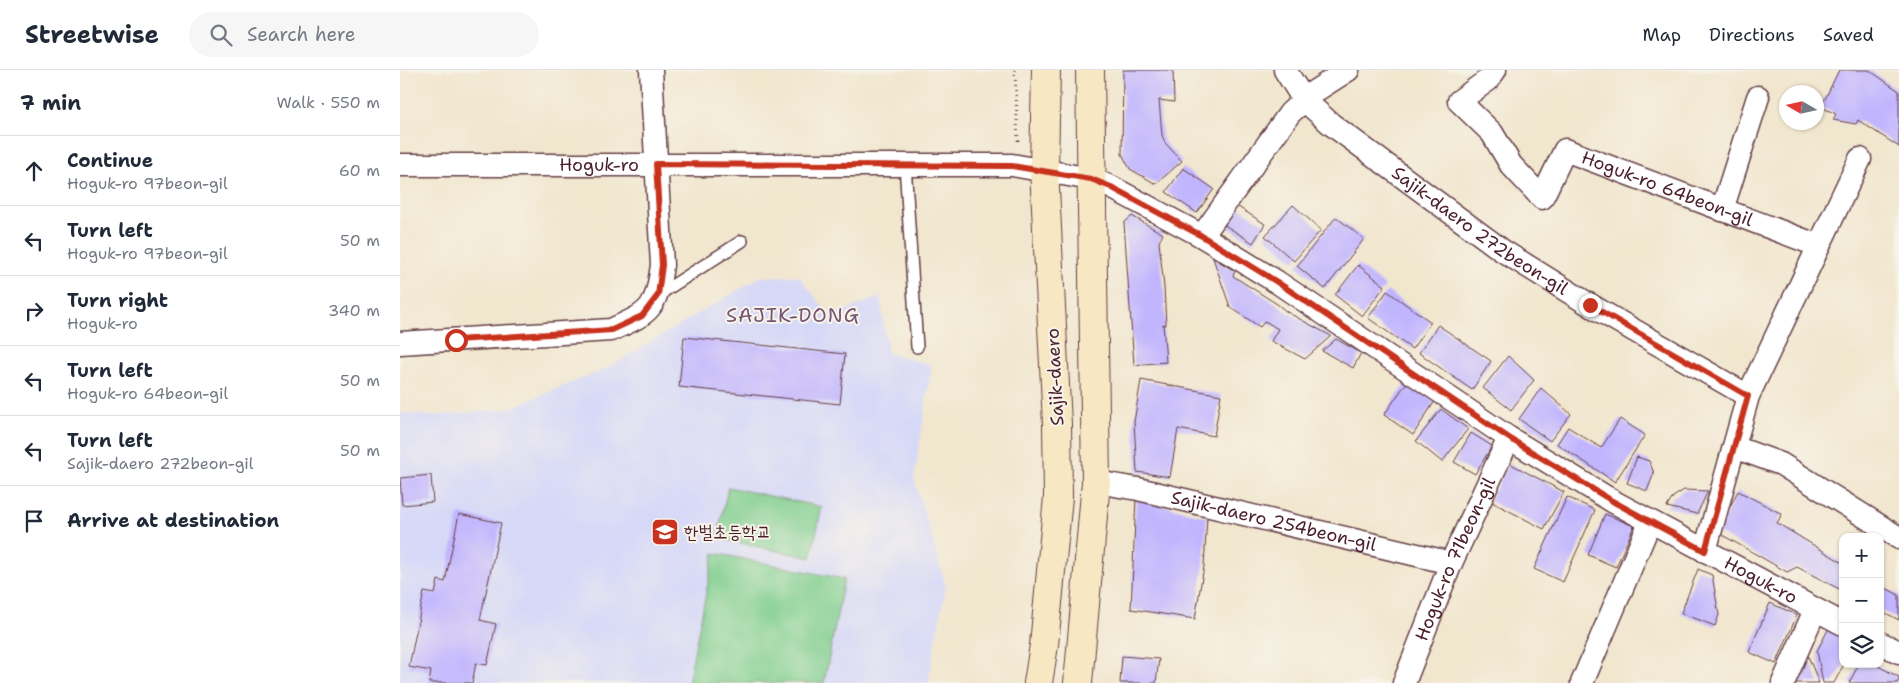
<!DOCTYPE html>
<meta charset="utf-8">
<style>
body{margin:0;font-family:"Shantell Sans","Poor Story",sans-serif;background:#f6f6f7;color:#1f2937}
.controls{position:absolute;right:15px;bottom:15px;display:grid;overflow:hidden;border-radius:10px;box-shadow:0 1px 4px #0004}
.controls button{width:45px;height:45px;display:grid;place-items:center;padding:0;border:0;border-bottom:1px solid #e0e1e3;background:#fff;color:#1f2937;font:25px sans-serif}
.compass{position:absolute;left:1379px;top:15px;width:45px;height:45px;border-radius:50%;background:#fff;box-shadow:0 1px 4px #0004;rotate:279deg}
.stop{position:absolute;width:15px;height:15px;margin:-11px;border:4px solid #c8321e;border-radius:50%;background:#fff}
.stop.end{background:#c8321e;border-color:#fff;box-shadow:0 1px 5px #0008}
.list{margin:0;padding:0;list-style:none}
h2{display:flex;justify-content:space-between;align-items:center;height:65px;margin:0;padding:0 20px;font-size:21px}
h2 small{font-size:16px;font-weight:400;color:#747a83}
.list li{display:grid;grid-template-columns:32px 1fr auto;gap:15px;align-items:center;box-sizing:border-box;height:70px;padding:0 20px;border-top:1px solid #e0e1e3}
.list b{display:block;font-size:19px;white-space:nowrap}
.list p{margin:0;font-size:16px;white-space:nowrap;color:#747a83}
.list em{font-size:16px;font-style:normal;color:#747a83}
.icon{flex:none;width:28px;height:28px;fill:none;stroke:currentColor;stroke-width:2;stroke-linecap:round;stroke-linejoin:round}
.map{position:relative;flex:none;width:1499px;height:613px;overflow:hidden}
header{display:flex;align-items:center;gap:30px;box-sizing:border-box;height:70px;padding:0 25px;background:#fff;border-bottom:1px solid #e0e1e3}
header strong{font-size:24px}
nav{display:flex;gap:28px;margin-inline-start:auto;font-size:18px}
.search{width:350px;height:45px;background:#f6f6f7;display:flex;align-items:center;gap:12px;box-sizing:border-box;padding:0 18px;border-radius:28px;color:#747a83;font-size:19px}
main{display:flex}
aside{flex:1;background:#fff}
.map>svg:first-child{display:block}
.built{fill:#d6d8f8}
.green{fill:#7ecd8d;stroke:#64765c}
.building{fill:#c1b5fe}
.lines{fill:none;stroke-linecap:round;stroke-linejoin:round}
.service-casing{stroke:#633d43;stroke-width:14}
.minor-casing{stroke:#633d43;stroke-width:25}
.secondary-casing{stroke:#633d43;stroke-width:30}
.path{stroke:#633d43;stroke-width:3;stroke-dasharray:1 4;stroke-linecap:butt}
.service{stroke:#fff;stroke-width:11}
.minor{stroke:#fff;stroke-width:22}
.secondary{stroke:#f7e8c3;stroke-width:28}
.route{stroke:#c8321e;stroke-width:6}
.labels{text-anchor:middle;stroke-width:4;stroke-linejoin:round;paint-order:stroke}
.street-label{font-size:18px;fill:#4a1f2b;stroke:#f7f3e8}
.poi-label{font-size:18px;fill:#4a1f2b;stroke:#f7f3e8;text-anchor:start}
.quarter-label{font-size:20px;letter-spacing:1px;fill:#745475;stroke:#f7f3e8}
</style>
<header>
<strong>Streetwise</strong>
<div class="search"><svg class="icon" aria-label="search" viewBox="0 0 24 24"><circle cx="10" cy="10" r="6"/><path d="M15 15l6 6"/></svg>Search here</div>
<nav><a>Map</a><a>Directions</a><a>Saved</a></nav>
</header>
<main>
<aside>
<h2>7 min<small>Walk · 550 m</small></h2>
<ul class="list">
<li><svg class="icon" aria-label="ahead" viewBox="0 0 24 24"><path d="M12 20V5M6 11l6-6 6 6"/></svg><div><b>Continue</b><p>Hoguk-ro 97beon-gil</p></div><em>60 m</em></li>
<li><svg class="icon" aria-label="left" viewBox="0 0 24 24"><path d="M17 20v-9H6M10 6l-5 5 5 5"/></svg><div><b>Turn left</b><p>Hoguk-ro 97beon-gil</p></div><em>50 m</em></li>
<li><svg class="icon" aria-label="right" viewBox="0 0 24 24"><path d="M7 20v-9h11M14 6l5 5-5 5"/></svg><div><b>Turn right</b><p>Hoguk-ro</p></div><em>340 m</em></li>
<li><svg class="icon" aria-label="left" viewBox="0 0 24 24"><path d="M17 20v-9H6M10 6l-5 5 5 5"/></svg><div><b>Turn left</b><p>Hoguk-ro 64beon-gil</p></div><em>50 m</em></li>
<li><svg class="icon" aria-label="left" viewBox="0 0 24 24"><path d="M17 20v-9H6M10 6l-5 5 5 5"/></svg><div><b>Turn left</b><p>Sajik-daero 272beon-gil</p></div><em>50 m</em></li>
<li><svg class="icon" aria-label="arrive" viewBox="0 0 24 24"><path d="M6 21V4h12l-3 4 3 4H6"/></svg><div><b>Arrive at destination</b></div></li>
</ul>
</aside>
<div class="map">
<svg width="1499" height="613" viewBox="0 0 1499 613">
<rect width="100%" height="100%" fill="#f7f3e8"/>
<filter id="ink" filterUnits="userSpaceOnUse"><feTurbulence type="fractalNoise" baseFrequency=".02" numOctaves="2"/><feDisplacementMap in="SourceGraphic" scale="10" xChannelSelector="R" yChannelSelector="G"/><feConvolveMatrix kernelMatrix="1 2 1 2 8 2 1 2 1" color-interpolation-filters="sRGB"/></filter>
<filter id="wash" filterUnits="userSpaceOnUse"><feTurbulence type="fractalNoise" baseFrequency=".0096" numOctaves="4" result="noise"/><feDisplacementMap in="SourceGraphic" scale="20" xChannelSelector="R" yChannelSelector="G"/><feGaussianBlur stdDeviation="1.12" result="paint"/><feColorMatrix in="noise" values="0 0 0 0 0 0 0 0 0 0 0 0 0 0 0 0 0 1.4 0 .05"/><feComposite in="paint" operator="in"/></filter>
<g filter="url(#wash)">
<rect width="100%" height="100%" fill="#f1e6ce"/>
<path class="built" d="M399,206L430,246L480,227L488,283L532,295L514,408L546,516L528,613H0V343L33,346L108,339L207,298L360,207Z"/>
<g class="green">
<path d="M328,417L422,437L411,488L317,468Z"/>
<path d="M314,483L444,509L424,613H288Z"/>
</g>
<g id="blocks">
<g class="building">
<path d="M723,0H773L774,32L759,30L762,65L765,73L782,91L756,114L730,99L722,84Z"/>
<path d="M1439,0H1469L1499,21V77L1458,50L1456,54L1433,50L1436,44L1421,37Z"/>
<path d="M783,98L814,119L797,143L766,122Z"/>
<path d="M835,135L865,154L853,173L823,154Z"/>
<path d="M893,135L921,160L894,191L865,166Z"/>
<path d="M732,146L763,164L759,172L764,217L766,255L763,254L766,292L734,295L724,153Z"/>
<path d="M936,147L964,169L925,219L897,196Z"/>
<path d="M813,188L835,201L833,206L877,234L887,242L931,266L905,289L871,271L878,259L865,251L860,257L830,237Z"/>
<path d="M958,195L985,216L962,246L935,225Z"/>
<path d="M987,221L1031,252L1012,279L968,248Z"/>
<path d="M1038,255L1091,291L1072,320L1019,283Z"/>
<path d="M284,267L445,284L440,334L279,317Z"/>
<path d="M936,269L961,283L953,298L922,281Z"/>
<path d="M1108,286L1134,310L1111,340L1083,318Z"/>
<path d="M741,310L821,325L814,366L778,359L770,407L737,402L734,352Z"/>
<path d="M1007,312L1035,331L1013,365L984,345Z"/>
<path d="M1141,318L1171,344L1150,371L1119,349Z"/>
<path d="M1041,339L1068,359L1042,392L1016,371Z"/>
<path d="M1220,349L1245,365L1215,412L1157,374L1168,357L1201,378Z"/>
<path d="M1071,363L1092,376L1075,404L1054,392Z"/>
<path d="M1237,387L1249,391L1254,403L1247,421L1227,413Z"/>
<path d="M1109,393L1164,422L1144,459L1090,431Z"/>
<path d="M31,405L33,432L2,435L0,408Z"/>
<path d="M1284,420L1308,421L1297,444L1267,437L1273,427Z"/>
<path d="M1338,421L1382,444L1377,453L1443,493V521L1397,497L1387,502L1317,462Z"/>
<path d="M1167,427L1195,440L1163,512L1134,499Z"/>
<path d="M736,428L807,447L804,496L795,549L731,539Z"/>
<path d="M59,444L101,453L80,550L96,554L87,595L76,593L72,613H29L31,601L9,597L24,522L35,524L38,510L45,512Z"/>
<path d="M1205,444L1234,456L1216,497L1188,485Z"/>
<path d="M1298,499L1312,505L1319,545L1315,556L1281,543Z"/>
<path d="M1480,515L1499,525V550L1480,540Z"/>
<path d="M1370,533L1397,545L1376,594L1349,582Z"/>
<path d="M1430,556L1443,563L1444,594L1434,613H1423L1417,581Z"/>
<path d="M1404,576L1419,613H1388Z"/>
<path d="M722,586L759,589L756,613H720Z"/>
<path d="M1459,594H1474L1499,607V610L1497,613H1449Z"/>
</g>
</g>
</g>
<g filter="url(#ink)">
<use href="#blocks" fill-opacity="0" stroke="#633d43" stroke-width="1"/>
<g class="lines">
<g class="service-casing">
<g id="service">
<path d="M505,94L517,277"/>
<path d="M258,225L342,171"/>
</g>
</g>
<g class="minor-casing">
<g id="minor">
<path id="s1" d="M885,0L904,30L931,54L1103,181L1190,235L1348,326"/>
<path id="s2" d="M1095,0L1088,10L1059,31L1092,63L1111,95L1142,128L1165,80L1419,176"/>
<path id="s3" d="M0,95H612L691,109L711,117L802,166L877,212L1109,368L1214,432L1443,554"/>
<path d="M1322,140L1358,27"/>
<path d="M802,166L890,43L912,23L948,0"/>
<path d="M0,273L211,260C252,242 256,239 262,195L251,0"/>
<path d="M1334,377L1381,394L1499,468"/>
<path id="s4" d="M696,412L738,419L1051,493"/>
<path d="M1305,481L1348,326L1460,89"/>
<path d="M1480,573L1499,582"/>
<path id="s5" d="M1004,613L1051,493L1109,368"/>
<path d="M1182,613L1250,452"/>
<path d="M1383,613L1415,540"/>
</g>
</g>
<g class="secondary-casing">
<g id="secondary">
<path d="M638,613L644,575L658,427L657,354L644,99L646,0"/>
<path d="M678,613L696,412L690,0"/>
</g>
</g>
<path class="path" d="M615,0L618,73"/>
<use href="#service" class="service"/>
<use href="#minor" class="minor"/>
<use href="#secondary" class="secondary"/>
</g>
</g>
<g class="lines" filter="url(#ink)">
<path class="route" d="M56,270L212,260L242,246L258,225L262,195L256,94L612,96L691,109L711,117L802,166L877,212L1109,368L1214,432L1305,481L1348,326L1190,235"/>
</g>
<defs>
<g id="school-square" transform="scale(1.4375)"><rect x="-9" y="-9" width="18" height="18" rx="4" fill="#c8321e" stroke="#f7f3e8"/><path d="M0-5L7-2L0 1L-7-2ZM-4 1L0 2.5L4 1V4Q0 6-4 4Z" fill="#fff"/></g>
</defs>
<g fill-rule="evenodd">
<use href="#school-square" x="265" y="462"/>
</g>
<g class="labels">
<g class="street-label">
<text dy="6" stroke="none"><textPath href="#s3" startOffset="199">Hoguk-ro</textPath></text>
<text dy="6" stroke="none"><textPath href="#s2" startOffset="339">Hoguk-ro 64beon-gil</textPath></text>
<text dy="6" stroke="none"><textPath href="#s1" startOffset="255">Sajik-daero 272beon-gil</textPath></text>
<text transform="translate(655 307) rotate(-93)" y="6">Sajik-daero</text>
<text dy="6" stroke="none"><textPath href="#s4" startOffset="182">Sajik-daero 254beon-gil</textPath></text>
<text dy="6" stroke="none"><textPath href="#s5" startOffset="134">Hoguk-ro 71beon-gil</textPath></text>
<text dy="6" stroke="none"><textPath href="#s3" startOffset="1474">Hoguk-ro</textPath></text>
</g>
<g class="poi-label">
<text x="284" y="468">한벌초등학교</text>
</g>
<g class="quarter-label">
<text x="393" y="252">SAJIK-DONG</text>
</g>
</g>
</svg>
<div class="controls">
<button>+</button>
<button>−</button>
<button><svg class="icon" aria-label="layers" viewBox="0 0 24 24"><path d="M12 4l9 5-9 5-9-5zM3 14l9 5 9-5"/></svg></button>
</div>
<svg class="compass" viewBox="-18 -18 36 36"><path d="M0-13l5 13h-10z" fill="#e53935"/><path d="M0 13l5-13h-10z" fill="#747a83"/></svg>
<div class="stop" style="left:56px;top:270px"></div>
<div class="stop end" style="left:1190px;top:235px"></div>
</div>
</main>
